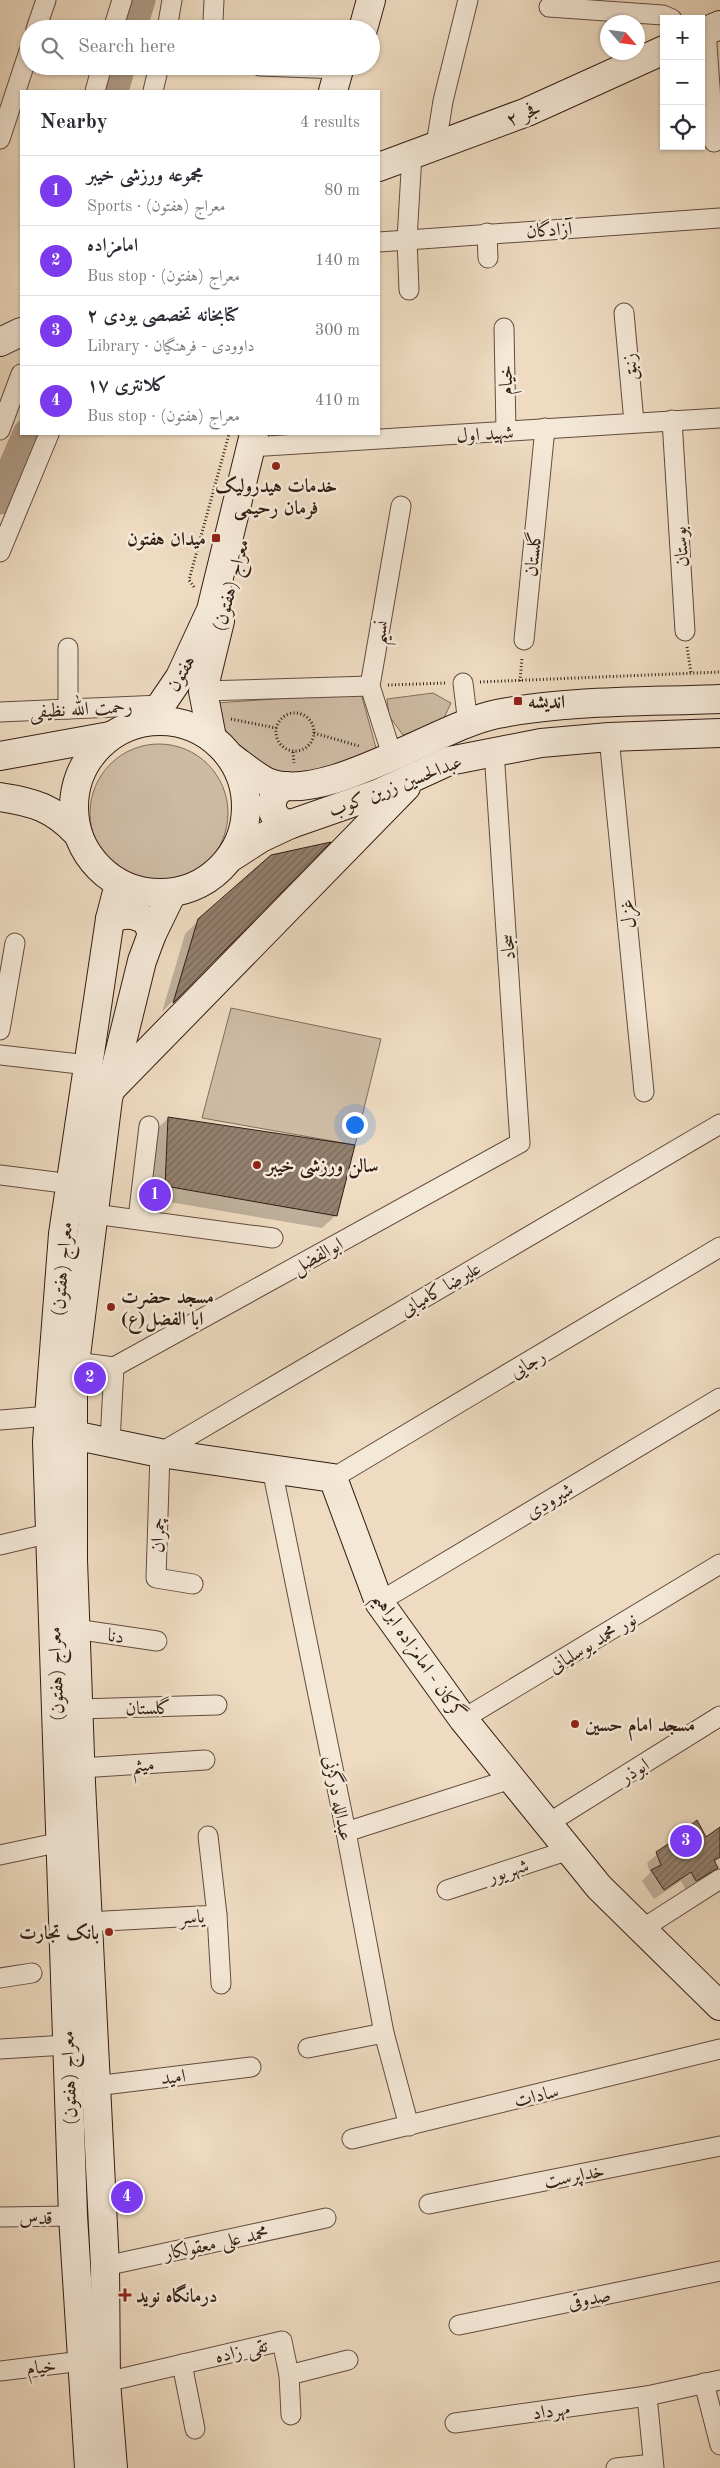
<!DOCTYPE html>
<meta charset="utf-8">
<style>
body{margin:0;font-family:"Old Standard TT",Amiri,serif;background:#f2f2f3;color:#2b2b33}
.controls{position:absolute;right:15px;top:15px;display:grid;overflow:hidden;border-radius:0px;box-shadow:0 1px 4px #0004}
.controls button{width:45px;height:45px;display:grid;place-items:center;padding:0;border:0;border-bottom:1px solid #e1e1e2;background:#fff;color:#2b2b33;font:25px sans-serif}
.compass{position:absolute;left:600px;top:15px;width:45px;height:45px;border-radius:50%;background:#fff;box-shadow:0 1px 4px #0004;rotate:118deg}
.you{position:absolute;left:354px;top:1124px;width:18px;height:18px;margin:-12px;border:4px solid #fff;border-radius:50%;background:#1a73e8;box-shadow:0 0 0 8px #1a73e833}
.badge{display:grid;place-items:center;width:32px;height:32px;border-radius:50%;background:#7c3aed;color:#fff;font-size:16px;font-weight:700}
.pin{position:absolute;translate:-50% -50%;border:2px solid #fff;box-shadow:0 1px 5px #0006}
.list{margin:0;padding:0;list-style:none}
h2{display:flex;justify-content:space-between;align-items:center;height:65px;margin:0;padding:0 20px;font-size:21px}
h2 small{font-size:16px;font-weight:400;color:#7c7c81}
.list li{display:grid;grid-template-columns:32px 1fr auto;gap:15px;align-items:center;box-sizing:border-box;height:70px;padding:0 20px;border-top:1px solid #e1e1e2}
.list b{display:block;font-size:19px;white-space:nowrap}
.list p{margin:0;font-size:16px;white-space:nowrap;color:#7c7c81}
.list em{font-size:16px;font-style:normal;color:#7c7c81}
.icon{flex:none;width:28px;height:28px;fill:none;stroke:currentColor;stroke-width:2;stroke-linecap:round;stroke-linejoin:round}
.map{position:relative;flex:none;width:720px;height:2468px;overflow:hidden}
.search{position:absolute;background:#fff;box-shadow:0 1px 4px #0004;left:20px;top:20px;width:360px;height:55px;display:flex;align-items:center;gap:12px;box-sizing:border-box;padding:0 18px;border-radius:28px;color:#7c7c81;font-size:19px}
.panel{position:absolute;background:#fff;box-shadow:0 1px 4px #0004;left:20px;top:90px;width:360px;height:345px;border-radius:0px}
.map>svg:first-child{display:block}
.green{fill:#cebba4;stroke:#806c5c}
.shadow{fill:#0003}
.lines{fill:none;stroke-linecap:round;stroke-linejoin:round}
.river{stroke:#ae9a86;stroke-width:31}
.building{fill:url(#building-hatch);stroke:#331d14}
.street-casing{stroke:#624c3f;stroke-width:21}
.secondary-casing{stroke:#331d14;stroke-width:30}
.path{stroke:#331d14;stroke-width:3;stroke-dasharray:1 2.5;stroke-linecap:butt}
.street{stroke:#f4e8d7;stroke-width:19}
.secondary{stroke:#f4e8d7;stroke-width:28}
.poi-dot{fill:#8f2418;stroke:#f4e8d7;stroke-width:2}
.labels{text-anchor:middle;stroke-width:5;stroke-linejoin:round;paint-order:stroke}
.street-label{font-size:19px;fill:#331d14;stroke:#f4e8d7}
.poi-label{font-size:19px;font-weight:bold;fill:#331d14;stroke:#f4e8d7;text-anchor:start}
</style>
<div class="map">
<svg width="720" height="2468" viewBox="0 0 720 2468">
<defs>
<pattern id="building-hatch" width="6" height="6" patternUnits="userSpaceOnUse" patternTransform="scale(1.25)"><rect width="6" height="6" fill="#94806e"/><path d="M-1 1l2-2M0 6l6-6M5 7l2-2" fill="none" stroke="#796859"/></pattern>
</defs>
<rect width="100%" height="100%" fill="#eedbc1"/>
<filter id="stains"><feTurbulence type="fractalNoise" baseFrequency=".004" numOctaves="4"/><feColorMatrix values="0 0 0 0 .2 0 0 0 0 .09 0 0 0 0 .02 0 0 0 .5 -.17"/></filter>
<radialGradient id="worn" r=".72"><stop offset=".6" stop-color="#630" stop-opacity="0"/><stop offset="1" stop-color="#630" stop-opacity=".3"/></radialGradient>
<g class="green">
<path d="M361,693L376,748L330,778L284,783L226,744L216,703Z"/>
<path d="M433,693L451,703L442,722L403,735L389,716L387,699Z"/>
<circle cx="159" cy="813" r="69"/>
<path d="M231,1008L381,1039L355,1145L202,1118Z"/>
</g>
<g class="shadow">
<path d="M327,844L162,1012L185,934L199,920Z"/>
<path d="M168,1118L336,1215L322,1228L152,1199L155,1131Z"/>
<path d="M680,1835L720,1841V1858L714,1863L716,1868L706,1878L686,1890L681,1881L654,1899L642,1881L650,1873L647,1863Z"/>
</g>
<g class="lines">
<g class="river">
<path d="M131,29L140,0"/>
<path d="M113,91L120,66"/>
<path d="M0,499L28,434"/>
</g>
</g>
<g class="building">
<path d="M331,842L173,1003L198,919L271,855Z"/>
<path d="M168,1117L355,1145L337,1216L165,1186Z"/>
<path d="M697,1820L706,1837L720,1827V1857L714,1860L718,1868L696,1881L691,1872L664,1890L651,1870L661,1865L656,1852L680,1836V1834Z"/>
</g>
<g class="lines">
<g class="street-casing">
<g id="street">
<path d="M549,7L663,15L672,19"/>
<path d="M213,21L214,0"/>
<path d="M36,29L46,0"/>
<path d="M113,29L122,0"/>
<path d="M167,29L172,0"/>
<path d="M701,29L706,31L714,142"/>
<path d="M260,66L339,69"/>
<path d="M95,91L102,66"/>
<path d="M153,91L159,66"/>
<path d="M0,139L29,51"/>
<path d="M436,145L443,101L468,0"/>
<path d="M487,233L488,258"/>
<path d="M379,242L720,218"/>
<path d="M409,290L407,239L412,155"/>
<path d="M624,313L634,422"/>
<path d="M504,328L506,431"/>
<path d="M672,420L685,631"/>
<path d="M0,430L21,374"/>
<path d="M251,447L720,418"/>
<path d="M0,552L49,434"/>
<path d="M524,640L545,428"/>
<path d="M463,683L468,724"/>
<path d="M203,691L370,686"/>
<path d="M68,709V648"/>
<path d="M0,712L161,705"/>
<path d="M609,737L644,1092"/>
<path d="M392,755L370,686L401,506"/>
<path d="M0,1030L15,943"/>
<path d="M0,1055L88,1065"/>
<path d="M0,1175L71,1184"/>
<path d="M139,1210L149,1126"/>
<path d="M94,1214L273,1238"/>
<path d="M75,1362L114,1367"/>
<path d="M114,1367L520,1143L494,751"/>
<path d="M0,1420L49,1416"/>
<path d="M110,1442L114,1367"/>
<path d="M272,1469L346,1832L384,2033L409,2126"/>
<path d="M333,1478L720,1247"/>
<path d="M0,1545L50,1533"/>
<path d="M193,1584L156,1578L160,1453L720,1124"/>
<path d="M379,1602L720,1398"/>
<path d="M75,1629L157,1641"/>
<path d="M78,1709L217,1705"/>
<path d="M463,1719L720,1564"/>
<path d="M81,1768L205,1760"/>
<path d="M547,1824L720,1716"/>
<path d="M346,1832L511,1779"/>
<path d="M0,1855L61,1842"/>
<path d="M447,1890L569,1850"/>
<path d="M217,1915L221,1984"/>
<path d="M87,1922L217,1915L208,1836"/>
<path d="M642,1929L720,1879"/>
<path d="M0,1978L32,1973"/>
<path d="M308,2048L384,2033"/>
<path d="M0,2049L66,2045"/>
<path d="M95,2086L251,2067"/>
<path d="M352,2139L720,2049"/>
<path d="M429,2204L720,2146"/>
<path d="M0,2217L73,2216"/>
<path d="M105,2266L326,2218"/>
<path d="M459,2325L720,2271"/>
<path d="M182,2364L195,2429"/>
<path d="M0,2371L82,2361"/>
<path d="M289,2375L291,2415"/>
<path d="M106,2382L282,2341L289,2375L348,2360"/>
<path d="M704,2383L720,2445"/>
<path d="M647,2396L654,2468"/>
<path d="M455,2423L647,2396L720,2380"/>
<path d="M616,2468L653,2464"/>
</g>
</g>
<g class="secondary-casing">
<g id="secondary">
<path d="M363,29L371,0"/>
<path d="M701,33L720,25"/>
<path d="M333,91L340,66"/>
<path d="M379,167L527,112L664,50"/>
<path d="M0,342L21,332"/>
<circle cx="160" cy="807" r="86"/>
<path d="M135,724L161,705L180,677L211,610L254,434"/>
<path d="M212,738L203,691L220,621"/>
<path d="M0,756L110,736"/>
<path d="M231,757C242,765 254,775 265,781C321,808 437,726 497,714C570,700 646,702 720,699"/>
<path d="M286,786C265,795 268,822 291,824"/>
<path d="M0,797C34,802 53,808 77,833"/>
<path d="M230,858L261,838L291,824L377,794L449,761L541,743L609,737L720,733"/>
<path d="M110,919C125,913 133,913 147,921L152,934"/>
<path d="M111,1089L406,787"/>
<path d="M73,1435L160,1453L333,1478L379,1602L463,1719L599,1887L720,2006"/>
<path d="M89,2468L73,2216L47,1442L63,1234L110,919L119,884"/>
<path d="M113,2468L106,2382L105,2266L81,1783L73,1560V1380L108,1099L142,961L152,934L172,893"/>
</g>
</g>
<g class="path">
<path d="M194,587L189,580L229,434"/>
<path d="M687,647L691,673"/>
<path d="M520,681L522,658"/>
<path d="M480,682L720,672"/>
<path d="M388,685L447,683"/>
<circle cx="295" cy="732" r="19"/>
<path d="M231,719L276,728"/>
<path d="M314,733L359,746"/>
<path d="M293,752L294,763"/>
</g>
<use href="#street" class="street"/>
<use href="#secondary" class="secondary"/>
</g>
<g class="poi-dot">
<circle cx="276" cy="466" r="5"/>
<rect x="211" y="533" width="10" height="10" rx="2.5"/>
<rect x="513" y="696" width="10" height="10" rx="2.5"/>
<circle cx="257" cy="1165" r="5"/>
<circle cx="111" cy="1307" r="5"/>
<circle cx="575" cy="1724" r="5"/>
<circle cx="109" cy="1932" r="5"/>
<path d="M122.5 2287.5h5v5h5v5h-5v5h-5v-5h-5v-5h5z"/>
</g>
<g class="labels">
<g class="street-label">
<text transform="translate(523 113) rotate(-22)" y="7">فجر ۲</text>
<text transform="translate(549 229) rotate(-4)" y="7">آزادگان</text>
<text transform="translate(629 367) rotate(-95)" y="7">زنبق</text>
<text transform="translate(505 380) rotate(-91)" y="7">خیام</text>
<text transform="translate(485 433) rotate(-4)" y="7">شهید اول</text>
<text transform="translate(680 547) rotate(-94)" y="7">بوستان</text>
<text transform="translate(532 554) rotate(-84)" y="7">گلستان</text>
<text transform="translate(230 585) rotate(-75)" y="7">معراج (هفتون)</text>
<text transform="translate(379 632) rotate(-80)" y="7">نسیم</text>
<text transform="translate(180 673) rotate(-61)" y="7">هفتون</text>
<text transform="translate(81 708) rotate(-3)" y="7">رحمت الله نظیفی</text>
<text transform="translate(395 785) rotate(-21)" y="7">عبدالحسین زرین کوب</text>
<text transform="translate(627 914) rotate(-96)" y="7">غزل</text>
<text transform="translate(507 947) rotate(-94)" y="7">سجاد</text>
<text transform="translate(317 1255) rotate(-29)" y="7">ابوالفضل</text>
<text transform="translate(61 1269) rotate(-85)" y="7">معراج (هفتون)</text>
<text transform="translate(440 1288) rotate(-30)" y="7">علیرضا کامیابی</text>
<text transform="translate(527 1363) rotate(-31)" y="7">رجایی</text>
<text transform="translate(549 1500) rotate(-31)" y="7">شیرودی</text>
<text transform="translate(157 1535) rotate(-88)" y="7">چمران</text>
<text transform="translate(116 1635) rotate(8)" y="7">دنا</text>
<text transform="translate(592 1642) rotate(-31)" y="7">نور محمد یوسلیانی</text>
<text transform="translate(420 1655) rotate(56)" y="7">گرکان - امامزاده ابراهیم</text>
<text transform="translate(55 1674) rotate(-92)" y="7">معراج (هفتون)</text>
<text transform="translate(148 1707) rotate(-1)" y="7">گلستان</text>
<text transform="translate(143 1764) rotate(-4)" y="7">میثم</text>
<text transform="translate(634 1770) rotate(-32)" y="7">ابوذر</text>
<text transform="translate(339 1798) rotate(79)" y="7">عبدالله درگزنی</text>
<text transform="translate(508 1870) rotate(-18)" y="7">شهریور</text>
<text transform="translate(192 1916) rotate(-3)" y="7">یاسر</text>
<text transform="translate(173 2076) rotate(-7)" y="7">امید</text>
<text transform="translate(68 2078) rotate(-92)" y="7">معراج (هفتون)</text>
<text transform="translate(536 2095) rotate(-14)" y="7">سادات</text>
<text transform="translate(574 2175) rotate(-11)" y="7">خداپرست</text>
<text x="36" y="2224">قدس</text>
<text transform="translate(216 2242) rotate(-12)" y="7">محمد علی معقولکار</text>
<text transform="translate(589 2298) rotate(-12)" y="7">صدوقی</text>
<text transform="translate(241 2350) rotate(-13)" y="7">تقی زاده</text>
<text transform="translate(41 2366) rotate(-7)" y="7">خیام</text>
<text transform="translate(551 2410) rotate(-8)" y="7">مهرداد</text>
</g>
<g class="poi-label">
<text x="276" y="492" text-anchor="middle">خدمات هیدرولیک<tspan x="276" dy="22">فرمان رحیمی</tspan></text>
<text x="206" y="545" text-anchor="end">میدان هفتون</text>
<text x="528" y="708">اندیشه</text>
<text x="267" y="1172">سالن ورزشی خیبر</text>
<text x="121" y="1303">مسجد حضرت<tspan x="121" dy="22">ابا الفضل(ع)</tspan></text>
<text x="585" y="1731">مسجد امام حسین</text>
<text x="99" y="1939" text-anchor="end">بانک تجارت</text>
<text x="136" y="2302">درمانگاه نوید</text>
</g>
</g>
<rect width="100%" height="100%" filter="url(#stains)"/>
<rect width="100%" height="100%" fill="url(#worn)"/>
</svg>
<div class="controls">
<button>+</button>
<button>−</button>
<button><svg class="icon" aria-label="locate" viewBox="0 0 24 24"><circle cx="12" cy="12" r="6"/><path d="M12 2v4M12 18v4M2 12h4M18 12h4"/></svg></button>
</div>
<svg class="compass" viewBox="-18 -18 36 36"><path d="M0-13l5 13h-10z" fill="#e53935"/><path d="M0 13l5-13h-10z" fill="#7c7c81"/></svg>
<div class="you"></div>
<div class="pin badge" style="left:155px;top:1195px">1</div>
<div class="pin badge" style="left:90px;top:1378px">2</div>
<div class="pin badge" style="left:686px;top:1841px">3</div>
<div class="pin badge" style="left:127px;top:2197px">4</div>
<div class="search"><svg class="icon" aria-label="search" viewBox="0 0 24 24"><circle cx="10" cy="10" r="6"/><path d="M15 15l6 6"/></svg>Search here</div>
<section class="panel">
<h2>Nearby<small>4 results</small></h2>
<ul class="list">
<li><span class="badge">1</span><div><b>مجموعه ورزشی خیبر</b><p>Sports · معراج (هفتون)</p></div><em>80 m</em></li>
<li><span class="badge">2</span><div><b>امامزاده</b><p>Bus stop · معراج (هفتون)</p></div><em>140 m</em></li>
<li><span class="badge">3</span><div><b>کتابخانه تخصصی یودی ۲</b><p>Library · داوودی - فرهنگیان</p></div><em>300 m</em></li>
<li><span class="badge">4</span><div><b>کلانتری ۱۷</b><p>Bus stop · معراج (هفتون)</p></div><em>410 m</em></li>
</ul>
</section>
</div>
